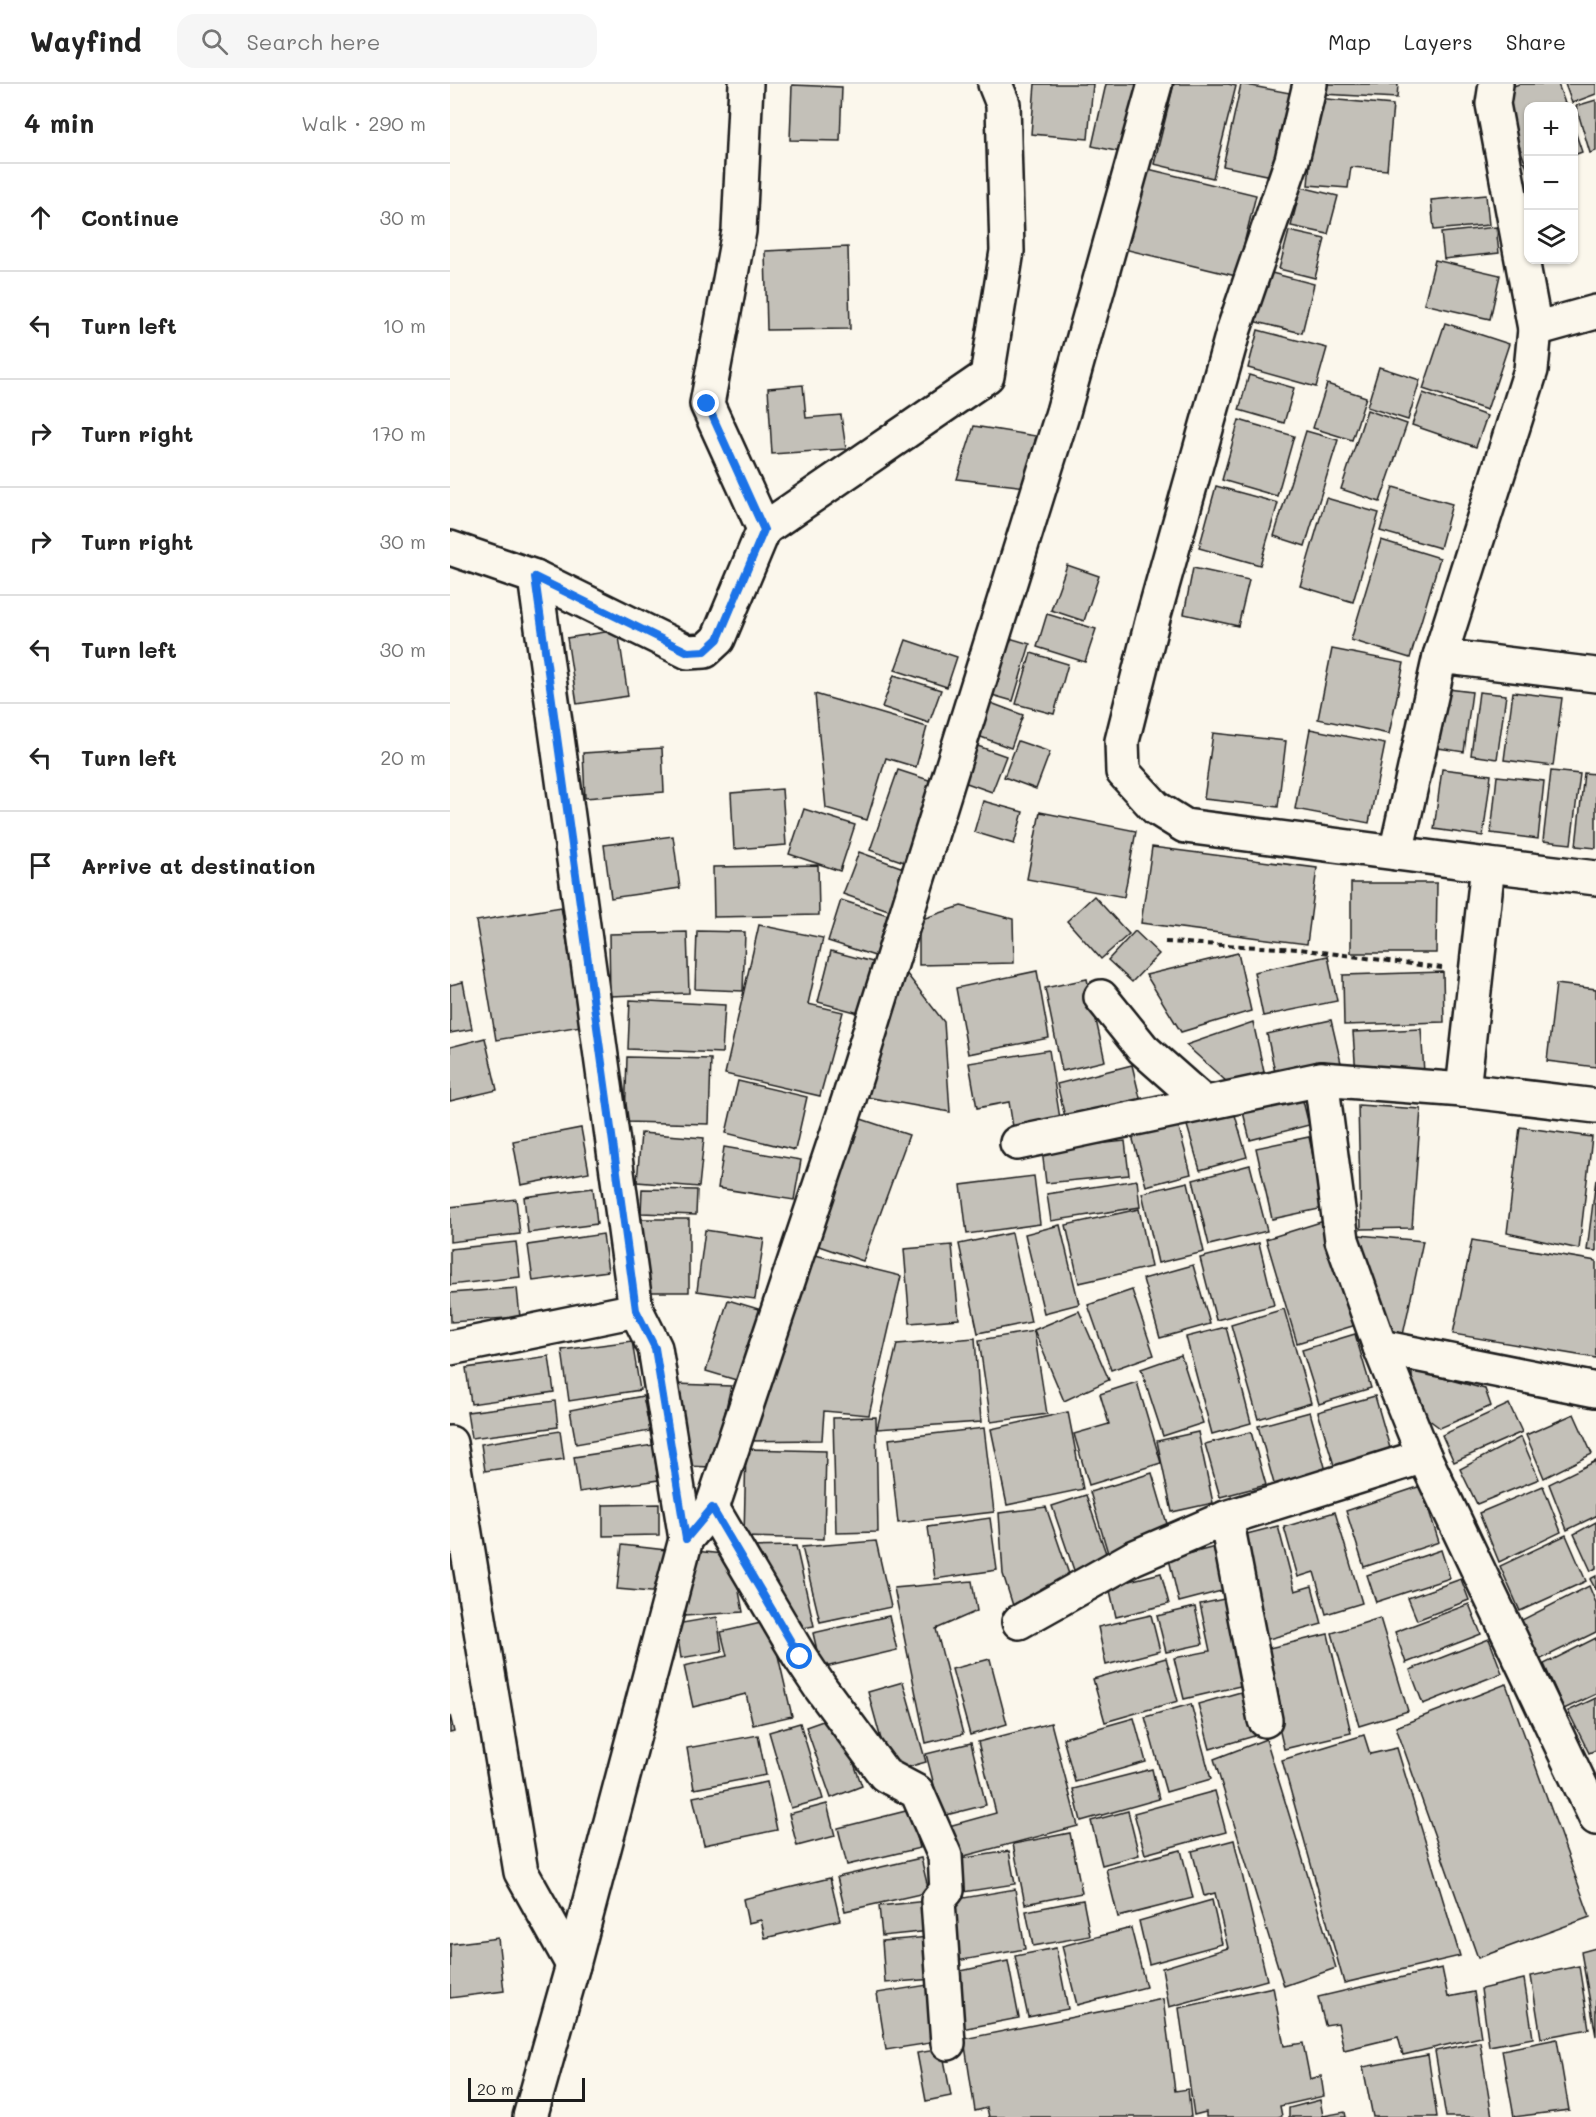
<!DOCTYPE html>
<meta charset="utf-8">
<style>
body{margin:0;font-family:Mali,sans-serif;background:#f6f6f6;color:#222}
.controls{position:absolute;right:18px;top:18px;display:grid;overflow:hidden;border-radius:12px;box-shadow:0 2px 4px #0004}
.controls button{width:54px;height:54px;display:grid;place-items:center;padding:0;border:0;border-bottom:2px solid #e0e0e0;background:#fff;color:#222;font:30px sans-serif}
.scale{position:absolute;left:18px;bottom:15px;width:117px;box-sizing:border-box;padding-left:6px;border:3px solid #1c1c1c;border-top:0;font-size:16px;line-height:21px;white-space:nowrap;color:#1c1c1c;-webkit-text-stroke:4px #fbf7ec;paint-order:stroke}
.stop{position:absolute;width:18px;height:18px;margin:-14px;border:4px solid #1a73e8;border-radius:50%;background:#fff}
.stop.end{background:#1a73e8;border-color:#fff;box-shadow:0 2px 6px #0008}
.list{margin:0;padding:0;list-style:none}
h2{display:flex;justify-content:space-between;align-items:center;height:78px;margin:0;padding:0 24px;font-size:26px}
h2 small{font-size:20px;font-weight:400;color:#767676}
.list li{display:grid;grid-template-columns:39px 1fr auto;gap:18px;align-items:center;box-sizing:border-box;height:108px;padding:0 24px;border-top:2px solid #e0e0e0}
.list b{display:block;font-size:22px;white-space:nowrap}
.list em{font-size:20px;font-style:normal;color:#767676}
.icon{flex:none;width:33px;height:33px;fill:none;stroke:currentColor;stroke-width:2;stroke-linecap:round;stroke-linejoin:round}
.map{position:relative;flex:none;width:1146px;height:2033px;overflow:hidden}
header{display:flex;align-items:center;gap:36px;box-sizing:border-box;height:84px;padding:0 30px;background:#fff;border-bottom:2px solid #e0e0e0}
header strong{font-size:28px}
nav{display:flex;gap:33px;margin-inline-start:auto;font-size:21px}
.search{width:420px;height:54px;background:#f6f6f6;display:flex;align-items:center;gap:15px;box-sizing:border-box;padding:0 21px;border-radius:18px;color:#767676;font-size:22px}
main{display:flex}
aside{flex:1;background:#fff}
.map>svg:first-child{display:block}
.building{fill:#c3c0b8;stroke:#1c1c1c;stroke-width:1.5}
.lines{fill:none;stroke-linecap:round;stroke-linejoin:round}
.minor-casing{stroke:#1c1c1c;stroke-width:38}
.path{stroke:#1c1c1c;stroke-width:4;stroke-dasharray:6 4.5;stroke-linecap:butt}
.minor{stroke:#fbf7ec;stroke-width:33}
.route{stroke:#1a73e8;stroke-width:8}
</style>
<header>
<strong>Wayfind</strong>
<div class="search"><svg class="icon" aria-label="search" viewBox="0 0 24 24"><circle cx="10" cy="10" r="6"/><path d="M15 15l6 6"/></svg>Search here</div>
<nav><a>Map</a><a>Layers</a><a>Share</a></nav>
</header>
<main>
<aside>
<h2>4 min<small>Walk · 290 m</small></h2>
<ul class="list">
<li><svg class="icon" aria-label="ahead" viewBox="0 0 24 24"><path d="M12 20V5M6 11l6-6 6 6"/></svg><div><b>Continue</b></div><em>30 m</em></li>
<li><svg class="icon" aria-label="left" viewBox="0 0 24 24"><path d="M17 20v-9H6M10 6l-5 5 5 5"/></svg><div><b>Turn left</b></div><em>10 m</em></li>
<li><svg class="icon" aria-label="right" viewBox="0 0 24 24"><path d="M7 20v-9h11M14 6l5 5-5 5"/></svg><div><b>Turn right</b></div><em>170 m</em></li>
<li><svg class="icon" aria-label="right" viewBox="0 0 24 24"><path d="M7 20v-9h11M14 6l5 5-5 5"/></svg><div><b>Turn right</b></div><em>30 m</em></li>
<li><svg class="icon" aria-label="left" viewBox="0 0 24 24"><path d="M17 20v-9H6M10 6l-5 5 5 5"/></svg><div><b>Turn left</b></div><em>30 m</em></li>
<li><svg class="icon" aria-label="left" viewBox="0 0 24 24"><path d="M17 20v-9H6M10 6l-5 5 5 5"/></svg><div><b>Turn left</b></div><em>20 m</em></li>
<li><svg class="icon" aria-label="arrive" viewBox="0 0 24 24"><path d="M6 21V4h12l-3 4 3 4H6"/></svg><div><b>Arrive at destination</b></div></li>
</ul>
</aside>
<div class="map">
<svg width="1146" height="2033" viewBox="0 0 1146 2033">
<rect width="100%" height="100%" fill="#fbf7ec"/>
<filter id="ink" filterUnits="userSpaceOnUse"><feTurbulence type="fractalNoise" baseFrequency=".0167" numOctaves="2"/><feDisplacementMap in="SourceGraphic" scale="12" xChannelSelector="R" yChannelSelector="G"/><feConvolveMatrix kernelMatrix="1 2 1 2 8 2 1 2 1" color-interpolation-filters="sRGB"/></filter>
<g filter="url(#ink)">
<g class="building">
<path d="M585,0H643L638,55L581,50Z"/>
<path d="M656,0H691L675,69L642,62Z"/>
<path d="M724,0H778L786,2L763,94L704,80Z"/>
<path d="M791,0L840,9L822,92L773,82Z"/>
<path d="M872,0H948L947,14L872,10Z"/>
<path d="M1069,0H1108L1116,22H1078V87L1050,7Z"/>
<path d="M1115,0H1146V10L1122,19Z"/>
<path d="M342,1L392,3L390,57L340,56Z"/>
<path d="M866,14L943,21L937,86L901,83L898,104L858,101Z"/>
<path d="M1146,16V67L1140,69L1126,22Z"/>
<path d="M1124,44L1132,68L1124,71Z"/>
<path d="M694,84L806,111L786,192L674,165Z"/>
<path d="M851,103L888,112L878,150L841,142Z"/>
<path d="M1036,111L1039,141L984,146L981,116Z"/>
<path d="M1046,143L1049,169L994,175L991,149Z"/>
<path d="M839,147L875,155L865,194L829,185Z"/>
<path d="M398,163L400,245L317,246L315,167Z"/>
<path d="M985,176L1050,191L1040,235L974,220Z"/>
<path d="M814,187L864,200L852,249L802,237Z"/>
<path d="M995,239L1059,260L1037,326L973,305Z"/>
<path d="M808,246L877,264L866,303L798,284Z"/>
<path d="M929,283L970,296L958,336L917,323Z"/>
<path d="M799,291L844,304L834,339L789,326Z"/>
<path d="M877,300L916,313L902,356L863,344Z"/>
<path d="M353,301L356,334L391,331L396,365L322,370L318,304Z"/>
<path d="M973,309L1037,332L1026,363L962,341Z"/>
<path d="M917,326L957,340L930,418L891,405Z"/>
<path d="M789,336L844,352L827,412L772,396Z"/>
<path d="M524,342L586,352L577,403L507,395Z"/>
<path d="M856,347L888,356L855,462L824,452Z"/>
<path d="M766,402L828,419L810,481L749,464Z"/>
<path d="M943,403L1002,420L990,464L930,447Z"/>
<path d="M876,414L929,429L903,518L850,502Z"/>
<path d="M931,456L990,474L960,574L901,556Z"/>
<path d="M617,481L649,492L634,537L601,526Z"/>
<path d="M743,484L799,496L788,542L734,530Z"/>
<path d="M597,530L646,545L635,578L587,563Z"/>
<path d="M168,546L178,612L127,620L117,554Z"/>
<path d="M552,552L580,560L563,617L535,609Z"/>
<path d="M456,556L507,573L497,603L445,586Z"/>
<path d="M882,565L954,579L939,650L868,635Z"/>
<path d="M581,569L618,580L604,630L566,620Z"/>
<path d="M444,591L491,606L479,639L432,623Z"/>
<path d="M990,604L1022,608L1014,668L982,663Z"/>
<path d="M1029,608L1056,611L1047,675L1021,671Z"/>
<path d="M1063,608L1112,614L1103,682L1054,676Z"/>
<path d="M365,610L477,643L466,683L436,674L417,736L376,724Z"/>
<path d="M533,616L573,631L561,664L520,649Z"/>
<path d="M860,645L935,660L919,739L845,725Z"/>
<path d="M763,649L836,657L828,723L754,715Z"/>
<path d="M568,657L600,668L586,705L554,693Z"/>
<path d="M522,660L556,672L542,708L508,696Z"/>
<path d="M212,664L214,708L135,714L133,669Z"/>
<path d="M992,685L1041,691L1033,752L984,745Z"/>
<path d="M448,686L485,698L457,779L420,766Z"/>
<path d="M1101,687L1130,690L1121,760L1093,757Z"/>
<path d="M1134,689L1146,690V764L1126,762Z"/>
<path d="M1047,692L1094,697L1088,755L1041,749Z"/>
<path d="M332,705L336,761L284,765L281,709Z"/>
<path d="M533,717L573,728L564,760L524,748Z"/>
<path d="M354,725L405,741L390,787L339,770Z"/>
<path d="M590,728L686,747L674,813L577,795Z"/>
<path d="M223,752L230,804L161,814L154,761Z"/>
<path d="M702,763L867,784L857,860L691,839Z"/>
<path d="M409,768L459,786L444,828L393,810Z"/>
<path d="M368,781L369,831L264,833L263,783Z"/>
<path d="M901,799H987L986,869H901Z"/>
<path d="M644,812L679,850L651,875L617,837Z"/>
<path d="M391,816L441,832L428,873L378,857Z"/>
<path d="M511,822L563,835L564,879L469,881V836Z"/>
<path d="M111,823L131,942L46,956L26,837Z"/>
<path d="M309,841L373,854L358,920L393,928L370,1012L275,990Z"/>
<path d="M247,847L295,848L293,907L245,905Z"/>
<path d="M685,847L709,870L682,898L658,876Z"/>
<path d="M237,848L239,909L160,912L159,850Z"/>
<path d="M381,867L423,878L409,929L368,918Z"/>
<path d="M788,869L801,927L731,948L696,891Z"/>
<path d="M878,872L887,917L813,932L804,888Z"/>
<path d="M453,885L494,938L500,1028L411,1012Z"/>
<path d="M587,887L599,954L518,970L506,904Z"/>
<path d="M993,888L994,938L894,941L893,891Z"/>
<path d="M637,895L655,977L612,987L595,904Z"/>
<path d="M13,898L22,945L0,949V901Z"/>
<path d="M1106,900L1146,905V983L1097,977Z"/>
<path d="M180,916L275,921L272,969L178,965Z"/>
<path d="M881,936L892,983L827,998L817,950Z"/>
<path d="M803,938L814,988L777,998L736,961Z"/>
<path d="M971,945L974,988L906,991L903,948Z"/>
<path d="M35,954L47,1006L0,1017V963Z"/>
<path d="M599,966L611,1041L564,1049L559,1018L527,1024L519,979Z"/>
<path d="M177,973L261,975L259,1040L175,1038Z"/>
<path d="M682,981L692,1022L617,1041L607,1000Z"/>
<path d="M288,997L357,1013L345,1066L276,1049Z"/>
<path d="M851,1009L859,1041L800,1056L792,1024Z"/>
<path d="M908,1021L971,1025L962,1144L911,1145Z"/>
<path d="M783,1024L797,1073L750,1086L736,1038Z"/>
<path d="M402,1032L459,1051L413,1177L357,1158Z"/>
<path d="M728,1040L741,1090L696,1102L682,1052Z"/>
<path d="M1070,1043L1142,1053L1129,1165L1057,1149Z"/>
<path d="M131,1044L139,1088L71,1101L63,1057Z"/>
<path d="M191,1049L254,1054L249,1103L187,1098Z"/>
<path d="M859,1053L874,1124L822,1135L806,1064Z"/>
<path d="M675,1057L679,1091L596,1099L592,1066Z"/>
<path d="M274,1063L351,1076L344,1116L268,1104Z"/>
<path d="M800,1081L817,1147L759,1161L743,1096Z"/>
<path d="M584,1092L590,1140L517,1150L511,1101Z"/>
<path d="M1146,1095V1167L1137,1166Z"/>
<path d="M687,1096L690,1123L601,1137L597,1110Z"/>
<path d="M738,1098L754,1168L708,1179L692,1109Z"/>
<path d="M143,1104L147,1140L78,1149L74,1113Z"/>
<path d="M192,1105L247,1106L246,1131L191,1129Z"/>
<path d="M66,1115L70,1150L0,1158V1123Z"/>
<path d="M689,1125L701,1183L629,1199L616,1141Z"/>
<rect x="190" y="1135" width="49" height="73"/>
<path d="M874,1137L906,1241L847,1259L816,1155Z"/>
<path d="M610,1141L629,1220L594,1229L575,1150Z"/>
<path d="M255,1146L314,1155L305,1215L247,1207Z"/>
<path d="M562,1149L581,1238L528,1249L509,1160Z"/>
<path d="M153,1150L158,1187L83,1197L78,1161Z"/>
<path d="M909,1151L973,1157L953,1251L931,1247Z"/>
<path d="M1022,1156L1146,1177V1274L1003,1250Z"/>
<path d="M66,1158L70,1193L0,1201V1165Z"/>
<path d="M809,1159L824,1221L766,1236L750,1174Z"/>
<path d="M502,1161L509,1235L460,1239L454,1165Z"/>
<path d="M357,1169L451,1192L419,1331L374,1327L372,1356L291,1357Z"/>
<path d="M743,1181L760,1240L710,1254L693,1195Z"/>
<path d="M67,1204L70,1233L1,1238L0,1209Z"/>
<path d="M682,1206L704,1271L661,1286L638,1221Z"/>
<path d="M278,1216L315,1227L293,1298L256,1287Z"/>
<path d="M834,1225L861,1319L808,1335L781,1241Z"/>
<path d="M629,1227L659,1296L614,1317L584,1246Z"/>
<path d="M776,1243L801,1339L762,1350L736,1253Z"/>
<path d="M584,1247L597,1330L541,1338L529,1256Z"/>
<path d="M905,1250L921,1304L869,1320L852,1266Z"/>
<path d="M525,1254L531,1338L427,1345L447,1260Z"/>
<path d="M182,1257L190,1306L119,1317L112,1266Z"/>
<path d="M731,1271L753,1339L713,1352L691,1285Z"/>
<path d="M99,1272L104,1308L21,1320L16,1284Z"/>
<path d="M962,1286L1035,1305L1041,1322L990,1344L974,1332L962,1300Z"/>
<path d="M687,1298L711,1379L639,1401L624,1350L659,1340L650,1310Z"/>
<path d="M226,1300L281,1302L263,1383L231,1382Z"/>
<path d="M193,1312L200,1347L126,1360L120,1326Z"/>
<path d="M925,1312L942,1371L886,1388L868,1328Z"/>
<path d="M105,1317L108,1343L21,1354L17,1328Z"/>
<path d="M1059,1320L1072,1348L1004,1378L992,1351Z"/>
<path d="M618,1328L633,1405L557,1421L541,1345Z"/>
<path d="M860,1328L878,1394L826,1407L808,1342Z"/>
<path d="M1124,1330L1142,1370L1094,1394L1076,1351Z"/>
<path d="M426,1333L428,1448L386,1449L383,1334Z"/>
<path d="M534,1344L544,1428L448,1439L439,1355Z"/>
<path d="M110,1347L114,1375L35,1387L31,1360Z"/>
<path d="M748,1348L763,1419L722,1428L707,1357Z"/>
<path d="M801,1348L816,1401L770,1413L755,1360Z"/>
<path d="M1071,1353L1089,1395L1027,1420L1010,1385Z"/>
<path d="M203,1361L208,1396L129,1408L124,1373Z"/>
<path d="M296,1365L376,1367L374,1455L294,1453Z"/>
<path d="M1146,1377V1432L1117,1446L1099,1400Z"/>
<path d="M702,1389L720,1450L658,1469L640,1408Z"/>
<path d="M971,1402L989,1458L914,1483L896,1427Z"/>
<path d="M1093,1402L1111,1448L1049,1478L1029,1429Z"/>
<path d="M636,1411L660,1481L626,1492L602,1422Z"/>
<path d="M209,1420V1451L153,1452V1421Z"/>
<path d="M596,1423L622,1499L565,1528L553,1490L549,1429Z"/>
<path d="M885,1428L912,1519L876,1530L864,1488L848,1493L834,1443Z"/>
<path d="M540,1434L547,1486L485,1495L478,1443Z"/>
<path d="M1146,1438V1484L1141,1487L1124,1450Z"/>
<path d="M828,1442L845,1507L862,1502L872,1540L811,1557L785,1453Z"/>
<path d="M1116,1451L1136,1497L1070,1527L1050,1482Z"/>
<path d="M426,1457L441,1523L370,1538L352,1463Z"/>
<path d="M172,1461L216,1466L212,1509L167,1505Z"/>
<path d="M346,1462L364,1542L342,1546L299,1463Z"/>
<path d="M769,1462L779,1505L729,1518L719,1475Z"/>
<path d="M991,1466L1000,1494L926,1518L917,1491Z"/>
<path d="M245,1467L282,1471L293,1528L235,1532Z"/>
<path d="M711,1489L719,1520L666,1533L659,1502Z"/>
<path d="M1146,1492V1506L1140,1495Z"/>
<path d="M1011,1495L1019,1516L967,1536L958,1514Z"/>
<path d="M522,1497L527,1527L486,1545L513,1650L476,1659L444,1504Z"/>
<path d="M1139,1502L1146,1519V1548L1089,1576L1070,1537Z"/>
<path d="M784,1513L803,1599L734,1615L724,1574L760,1567L750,1520Z"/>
<path d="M1019,1520L1031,1550L956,1579L945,1548Z"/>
<path d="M745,1523L753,1560L716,1568L707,1532Z"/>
<path d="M701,1531L710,1567L656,1581L648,1543Z"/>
<path d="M439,1532L447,1566L371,1584L363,1549Z"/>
<path d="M267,1533L272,1567L231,1574L226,1540Z"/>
<path d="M930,1534L958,1627L909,1642L882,1549Z"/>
<path d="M320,1537L342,1632L303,1641L296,1610L243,1623L234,1582L277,1572L271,1548Z"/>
<path d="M878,1550L901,1649L834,1665L811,1566Z"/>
<path d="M1146,1554V1610L1114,1625L1094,1580Z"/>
<path d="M1039,1555L1052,1589L973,1620L960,1586Z"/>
<path d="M716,1574L728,1617L655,1638L643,1595Z"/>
<path d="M540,1575L557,1640L520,1651L502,1585Z"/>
<path d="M453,1598L476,1678L440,1688L418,1608Z"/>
<path d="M1056,1600L1140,1833L1028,1874L946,1643Z"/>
<path d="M798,1606L811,1650L760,1665L748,1620Z"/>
<path d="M1146,1614V1666L1139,1669L1118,1627Z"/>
<path d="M741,1620L761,1695L716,1708L695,1633Z"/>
<path d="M0,1631L4,1648L0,1649Z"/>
<path d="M387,1632L412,1702L381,1714L356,1643Z"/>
<path d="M684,1634L696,1678L625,1698L613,1654Z"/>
<path d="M350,1639L373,1715L341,1724L319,1648Z"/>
<path d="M601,1639L628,1742L503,1775L495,1743L546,1729L528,1658Z"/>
<path d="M308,1651L316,1691L244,1705L237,1664Z"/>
<path d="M914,1651L920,1670L947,1664L1010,1872L894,1899L832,1676Z"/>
<path d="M816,1655L886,1884L834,1902L764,1675Z"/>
<path d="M521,1659L536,1721L492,1732L476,1670Z"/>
<path d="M702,1685L709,1715L631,1737L623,1705Z"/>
<path d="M317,1698L327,1746L254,1761L243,1713Z"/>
<path d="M765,1707L776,1748L695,1770L684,1729Z"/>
<path d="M377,1720L385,1752L347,1762L339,1730Z"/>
<path d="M460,1726L470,1764L397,1781L388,1744Z"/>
<path d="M678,1727L689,1771L652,1781L641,1737Z"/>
<path d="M620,1749L632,1809L575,1820L563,1760Z"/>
<path d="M784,1756L817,1896L719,1923L712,1884L778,1864L765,1809L754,1812L742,1767Z"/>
<path d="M731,1766L743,1814L668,1833L656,1785Z"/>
<path d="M559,1767L565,1800L507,1809L503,1776Z"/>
<path d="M471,1774L479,1808L395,1827L387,1793Z"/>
<path d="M380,1794L390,1836L315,1854L311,1836L298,1839L293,1815Z"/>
<path d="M565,1805L575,1865L507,1877L496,1817Z"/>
<path d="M633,1816L640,1852L583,1862L576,1827Z"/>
<path d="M762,1816L772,1860L699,1880L689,1837Z"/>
<path d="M477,1817L480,1847L432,1852L429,1822Z"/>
<path d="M681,1844L696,1903L627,1921L612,1862Z"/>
<path d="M480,1853L483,1895L435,1899L432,1857Z"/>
<path d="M48,1854L54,1907L0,1914V1860Z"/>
<path d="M606,1864L618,1925L578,1933L565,1872Z"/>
<path d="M1146,1864V1952L1131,1868Z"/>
<path d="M558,1877L569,1934L512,1945L501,1889Z"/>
<path d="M1129,1882L1139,1945L1091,1954L1081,1892Z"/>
<path d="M992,1884L998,1913L1024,1908L1031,1953L953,1971L948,1953L894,1966L888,1939L875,1941L868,1913Z"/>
<path d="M1074,1895L1083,1954L1039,1962L1031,1905Z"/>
<path d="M484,1900L493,1957L436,1966L427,1909Z"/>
<path d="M823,1903L834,1962L853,1959L860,1995L871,1992L874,2012L830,2022L832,2032L827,2033H756V2028L744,2031L729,1924Z"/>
<path d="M713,1915L725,2007L738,2005L741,2033H539L537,2024L525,2027L514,1955Z"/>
<path d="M1107,1955L1119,2026L1064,2033L1052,1966Z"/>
<path d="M1030,1958L1042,2033H996L985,1967Z"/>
<path d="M492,1965L501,2012L476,2017L467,1969Z"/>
<path d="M978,1971L987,2033H923L913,1983Z"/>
<path d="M870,2016L873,2032L895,2028L896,2033H839V2024Z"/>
</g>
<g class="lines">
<g class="minor-casing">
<g id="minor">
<path d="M860,0L842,76L784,245L703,534L672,657L673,688L706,724L735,742L946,769"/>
<path d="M1046,0L1043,20L1085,245L1146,228"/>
<path d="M314,445L537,292L557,167L553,20L545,0"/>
<path d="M0,464L85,493L238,568L255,567L268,555L314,445L257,320L289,147L296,0"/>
<path d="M990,572L1081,286L1085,245"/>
<path d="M1038,781L946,769L990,572L1146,591"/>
<path d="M1146,794L1038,781L1013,1006L1146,1022"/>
<path d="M651,913L693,965L754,1019"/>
<path d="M1013,1006L871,995L892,1156L930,1263L974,1372L1146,1734"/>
<path d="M567,1059L871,995"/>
<path d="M186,1226L205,1264L236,1455"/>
<path d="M930,1263L1146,1306"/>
<path d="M0,1264L186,1226L85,493"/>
<path d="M0,1359L71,1788L123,1881"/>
<path d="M262,1424L350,1573L370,1603L435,1691L467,1708L495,1772L497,1806L488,1817L498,1959"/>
<path d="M569,1538L683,1474L776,1434"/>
<path d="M815,1636L776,1434L974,1372"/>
<path d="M80,2033L123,1881L236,1455L262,1424L398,1018L613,328L705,0"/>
</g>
</g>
<path class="path" d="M715,858L849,865L992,884"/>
<use href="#minor" class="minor"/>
</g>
</g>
<g class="lines" filter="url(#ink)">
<path class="route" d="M257,320L314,446L268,555L255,567L238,568L85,493L186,1226L205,1264L236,1455L262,1424L350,1573"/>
</g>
</svg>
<div class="controls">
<button>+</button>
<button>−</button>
<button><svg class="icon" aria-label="layers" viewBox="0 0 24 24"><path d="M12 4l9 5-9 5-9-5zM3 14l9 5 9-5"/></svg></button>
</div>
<div class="scale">20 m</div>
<div class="stop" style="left:350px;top:1573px"></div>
<div class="stop end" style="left:257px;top:320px"></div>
</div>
</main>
